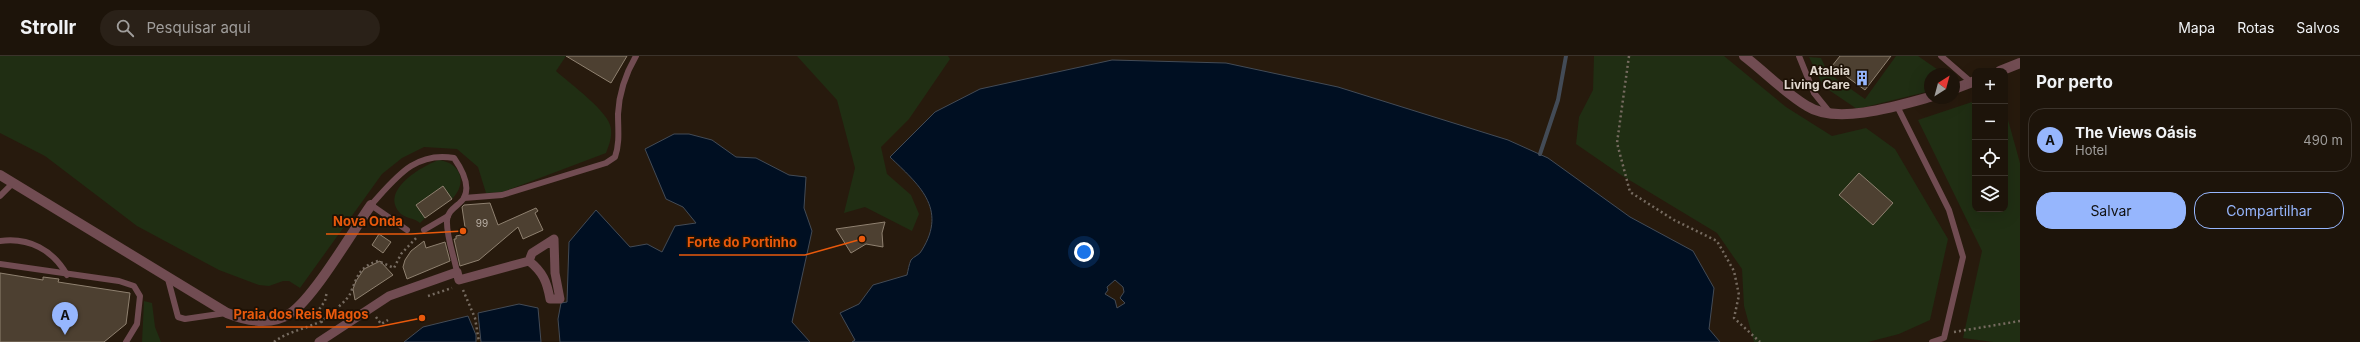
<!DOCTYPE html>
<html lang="pt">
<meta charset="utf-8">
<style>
body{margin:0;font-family:Inter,sans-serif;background:#2a2118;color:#f1f3f6}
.controls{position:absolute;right:12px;top:12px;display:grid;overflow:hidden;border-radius:8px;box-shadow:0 4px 16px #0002}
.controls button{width:36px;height:36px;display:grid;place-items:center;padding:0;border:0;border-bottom:1px solid #3b332b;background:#1d140a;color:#f1f3f6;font:20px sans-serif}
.compass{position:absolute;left:1924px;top:12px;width:36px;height:36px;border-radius:50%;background:#1d140a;box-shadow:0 4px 16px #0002;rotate:36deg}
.you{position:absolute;left:1084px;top:196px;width:14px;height:14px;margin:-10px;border:3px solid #fff;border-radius:50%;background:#1a73e8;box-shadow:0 0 0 6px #1a73e833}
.badge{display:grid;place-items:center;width:26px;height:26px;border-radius:50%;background:#96b6fd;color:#111;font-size:13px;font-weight:700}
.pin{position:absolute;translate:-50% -33px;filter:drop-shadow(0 1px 2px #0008)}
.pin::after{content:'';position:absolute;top:21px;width:14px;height:12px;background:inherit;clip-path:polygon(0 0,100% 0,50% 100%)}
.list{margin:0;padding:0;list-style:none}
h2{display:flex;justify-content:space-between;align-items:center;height:52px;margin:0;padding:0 16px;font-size:17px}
h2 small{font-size:13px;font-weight:400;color:#a09e9c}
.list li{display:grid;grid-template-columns:26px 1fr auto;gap:12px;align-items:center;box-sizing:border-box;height:64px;margin:0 8px 8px;padding:0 8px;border:1px solid #3b332b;border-radius:16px}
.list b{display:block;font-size:15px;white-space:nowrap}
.list p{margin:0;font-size:13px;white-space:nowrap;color:#a09e9c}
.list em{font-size:13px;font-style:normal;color:#a09e9c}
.actions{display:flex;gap:8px;padding:12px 16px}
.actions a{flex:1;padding:9px 0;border:1px solid #96b6fd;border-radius:16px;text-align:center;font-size:14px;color:#96b6fd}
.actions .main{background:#96b6fd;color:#111}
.icon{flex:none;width:22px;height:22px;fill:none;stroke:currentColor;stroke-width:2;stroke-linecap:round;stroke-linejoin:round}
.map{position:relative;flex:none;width:2020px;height:286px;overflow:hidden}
header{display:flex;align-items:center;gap:24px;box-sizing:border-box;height:56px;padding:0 20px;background:#1d140a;border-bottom:1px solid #3b332b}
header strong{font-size:19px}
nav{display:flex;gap:22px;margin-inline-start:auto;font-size:14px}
.search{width:280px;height:36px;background:#2a2118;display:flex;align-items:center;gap:10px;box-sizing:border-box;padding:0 14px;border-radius:22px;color:#a09e9c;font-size:15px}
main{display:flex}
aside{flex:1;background:#1d140a}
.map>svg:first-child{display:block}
.green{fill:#202e13}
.water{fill:#000f22;stroke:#434b56;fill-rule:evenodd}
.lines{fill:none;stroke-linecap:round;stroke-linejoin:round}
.stream{stroke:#434b56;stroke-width:4}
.building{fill:#4d4031;stroke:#8f8170}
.path{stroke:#766b60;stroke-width:2.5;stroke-dasharray:2 3;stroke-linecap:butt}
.service{stroke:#714c52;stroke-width:6}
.pedestrian{stroke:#714c52;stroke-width:9}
.minor{stroke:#714c52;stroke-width:10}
.labels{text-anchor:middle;stroke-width:3.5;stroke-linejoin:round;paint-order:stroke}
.number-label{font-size:10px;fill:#bbb1a7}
.poi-label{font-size:12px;font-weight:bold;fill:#e0d7ce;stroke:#1d1105;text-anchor:end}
.leader{fill:none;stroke:#e8590c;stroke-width:1.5}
.callout-dot{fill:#e8590c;stroke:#1d1105;stroke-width:1.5}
.callout-label{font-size:13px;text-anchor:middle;font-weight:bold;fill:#e8590c;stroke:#1d1105;stroke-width:3.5;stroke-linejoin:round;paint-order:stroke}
</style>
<header>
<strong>Strollr</strong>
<div class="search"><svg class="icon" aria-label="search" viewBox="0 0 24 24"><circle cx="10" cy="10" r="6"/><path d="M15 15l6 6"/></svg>Pesquisar aqui</div>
<nav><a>Mapa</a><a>Rotas</a><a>Salvos</a></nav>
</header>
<main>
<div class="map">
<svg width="2020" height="286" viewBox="0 0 2020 286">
<rect width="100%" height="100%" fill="#271a0d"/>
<g class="green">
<path d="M0,0H566L556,15C569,27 610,56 611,73C612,82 609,89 606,97L503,136L486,137L478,111L457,93L424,91L402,102L382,118L300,232L289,225H283L269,230L259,229L219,214L137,170L45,100L0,77Z"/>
<path d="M797,0H948L950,3L909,63L881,91L887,118L911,139L919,158L912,175L865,151L844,157L855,112L837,44Z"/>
<path d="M1594,0H1724L1786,51L1832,80L1866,72L1895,93L1948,183L1930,264L1899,278L1868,286H1754L1744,250L1742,213L1717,177L1621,119L1576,88L1579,61L1593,34Z"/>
<path d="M1896,0H1918L1944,18H1930V35L1857,53L1823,30L1809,1L1821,2L1828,17L1865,43Z"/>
<path d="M1975,45V153H2005V53L2020,107V286H1993L1963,282L1982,195L1918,64Z"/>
<path d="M439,104C461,107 468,127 452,143L443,130L416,149L425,162L420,167C415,162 407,163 401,158C378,135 422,110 439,104Z"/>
<path d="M144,245L152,247L155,271L161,286H142Z"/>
</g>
<g class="water">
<path d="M1112,4L1226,7L1338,31L1508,84L1548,102L1630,161L1693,195L1714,232L1709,273L1720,286H852L855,284L840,257L859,248L873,229L907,219C908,215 909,208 911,204C914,200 920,199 922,194C948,152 918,128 890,101L935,56L980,33ZM1115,224L1123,231L1124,236L1120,242L1125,247L1117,252L1115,244L1105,238L1108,234L1107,231Z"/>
<path d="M674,78H689L712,84L736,101L756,102L789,119L806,121L804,152L812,175L792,266L810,286H560L558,263L561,247L567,246L569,186L596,154L630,191L647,188L662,196L675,170L696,167L683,151L666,143L645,93Z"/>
<path d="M519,248L538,252L541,286H481L478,257Z"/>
<path d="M468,260L476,279V286H404L423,271Z"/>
</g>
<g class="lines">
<path class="stream" d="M1540,98L1558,44L1566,0"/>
</g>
<g class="building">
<path d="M566,0H627L611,27Z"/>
<path d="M1840,0H1891L1865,34L1832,10Z"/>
<path d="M1859,117L1893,147L1873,169L1839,139Z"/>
<path d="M443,130L452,143L425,162L416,149Z"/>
<path d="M490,147L498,169L536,152L538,155L535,157L543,174L523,183L518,171L479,204L460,210L454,183H456V180L466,178L462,151L464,149Z"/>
<path d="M885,166L882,177L883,191L866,188L851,197L836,173Z"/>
<path d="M379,178L391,186L383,197L372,189Z"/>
<path d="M424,185L426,192L445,186L450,205L407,223L403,211L405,204L411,195Z"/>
<path d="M380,205L393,219L355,244L353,233L356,225L364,213Z"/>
<path d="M0,217L43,224V221L59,223L58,226L130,237L126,268L104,286H0Z"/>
</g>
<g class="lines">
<g class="path">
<path d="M1629,0L1617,87L1630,136L1674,164L1717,185L1734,215L1739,239L1734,262L1760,286"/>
<path d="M463,234L475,262L479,286"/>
<path d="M428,240L452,232"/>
<path d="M376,261L381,268L388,264"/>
<path d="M322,267L318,255L325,245L327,235"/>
<path d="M1954,276L2020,265"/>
<path d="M274,286C292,272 316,273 333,256C338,251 347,244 350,238C357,222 359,210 378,205L394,212L401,198L418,180"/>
</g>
<g class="service">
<path d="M1799,0L1814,37L1831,58"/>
<path d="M1941,0L1971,26"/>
<path d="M1897,50L1949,154L1963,201L1944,282L1932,286"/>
<path d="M0,140L13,127"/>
<path d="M464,142L502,139L606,107L615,101C620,87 618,73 618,58C619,38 626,17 636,0"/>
<path d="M407,174L371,149C395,123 414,95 454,102C461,112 471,129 464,142C459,150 448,153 447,164C446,180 454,200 457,216"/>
<path d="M424,174L448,160"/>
<path d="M0,185C29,181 53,194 67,219"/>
<path d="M0,208L119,225L134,230L140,240L137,268L126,286"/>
<path d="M168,223L178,261L185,263L226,257"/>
</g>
<path class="pedestrian" d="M319,286L389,240L457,216L459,224L529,205C543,216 547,226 550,243H560L555,217L554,183L532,197L529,205"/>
<g class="minor">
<path d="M1744,0C1765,16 1785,37 1807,50C1836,69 1898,50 1930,41"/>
<path d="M2000,15L2020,7"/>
<path d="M1954,33L1975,25"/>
<path d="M0,119L227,257C247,265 271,270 291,257C315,240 352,176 371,149"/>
</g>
</g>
<defs>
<g id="building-bare" transform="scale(1.2)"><path d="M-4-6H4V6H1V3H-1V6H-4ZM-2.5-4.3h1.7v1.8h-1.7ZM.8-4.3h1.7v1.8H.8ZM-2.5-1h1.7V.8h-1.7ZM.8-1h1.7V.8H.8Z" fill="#96b6fd" stroke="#1d1105" stroke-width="2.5" paint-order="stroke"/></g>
</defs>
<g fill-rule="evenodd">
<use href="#building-bare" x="1862" y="22"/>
</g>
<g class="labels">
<g class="number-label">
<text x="482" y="171">99</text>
</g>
<g class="poi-label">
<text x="1850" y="19">Atalaia<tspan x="1850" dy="14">Living Care</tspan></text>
</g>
</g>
<path class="leader" d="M463 175L411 178H326M862 183L805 199H679M422 262L377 271H226"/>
<g class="callout-dot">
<circle cx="463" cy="175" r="4"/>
<circle cx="862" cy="183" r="4"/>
<circle cx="422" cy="262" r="4"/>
</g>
<g class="callout-label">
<text x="368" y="170">Nova Onda</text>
<text x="742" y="191">Forte do Portinho</text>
<text x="301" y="263">Praia dos Reis Magos</text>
</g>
</svg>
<div class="controls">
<button>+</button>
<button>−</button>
<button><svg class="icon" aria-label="locate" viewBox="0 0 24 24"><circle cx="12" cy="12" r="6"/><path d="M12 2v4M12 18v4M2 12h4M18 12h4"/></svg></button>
<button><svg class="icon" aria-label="layers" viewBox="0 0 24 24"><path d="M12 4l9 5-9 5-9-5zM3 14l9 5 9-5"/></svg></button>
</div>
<svg class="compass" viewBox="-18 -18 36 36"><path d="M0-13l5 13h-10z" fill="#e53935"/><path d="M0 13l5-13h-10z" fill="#a09e9c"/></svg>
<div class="you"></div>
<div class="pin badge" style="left:65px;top:279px">A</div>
</div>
<aside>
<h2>Por perto<small></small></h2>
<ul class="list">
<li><span class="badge">A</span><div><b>The Views Oásis</b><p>Hotel</p></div><em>490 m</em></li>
</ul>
<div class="actions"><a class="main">Salvar</a><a>Compartilhar</a></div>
</aside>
</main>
